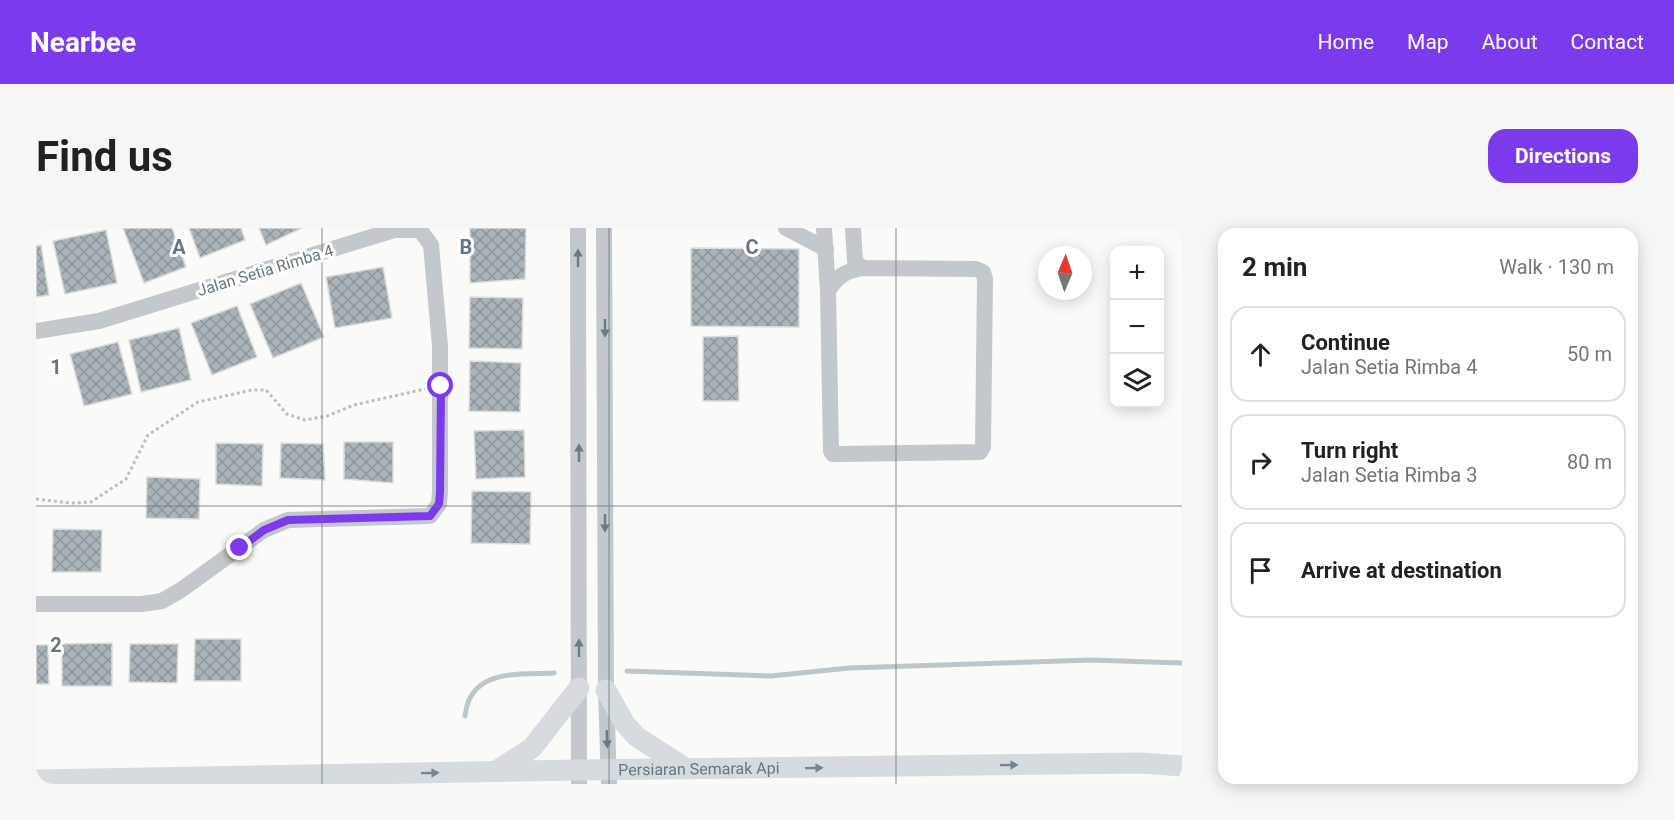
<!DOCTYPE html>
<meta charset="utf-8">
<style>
body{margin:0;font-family:Roboto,sans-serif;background:#f6f6f6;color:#202124}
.controls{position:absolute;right:18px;top:18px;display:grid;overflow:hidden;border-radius:12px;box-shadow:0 3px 15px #0003}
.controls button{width:54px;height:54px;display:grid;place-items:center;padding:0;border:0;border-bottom:2px solid #e0e0e0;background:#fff;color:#202124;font:30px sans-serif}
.compass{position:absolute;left:1002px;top:18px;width:54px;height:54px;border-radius:50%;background:#fff;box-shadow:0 3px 15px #0003;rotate:2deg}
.stop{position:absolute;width:18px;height:18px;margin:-14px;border:4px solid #7c3aed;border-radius:50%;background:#fff}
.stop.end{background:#7c3aed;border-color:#fff;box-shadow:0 2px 6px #0008}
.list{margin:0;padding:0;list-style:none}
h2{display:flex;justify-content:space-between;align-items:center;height:78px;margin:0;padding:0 24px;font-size:26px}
h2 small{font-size:20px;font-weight:400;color:#757577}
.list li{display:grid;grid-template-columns:39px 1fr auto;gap:18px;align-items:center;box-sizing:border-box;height:96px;margin:0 12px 12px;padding:0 12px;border:2px solid #e0e0e0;border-radius:18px}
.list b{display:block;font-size:22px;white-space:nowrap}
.list p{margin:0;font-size:20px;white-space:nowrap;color:#757577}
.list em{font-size:20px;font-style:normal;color:#757577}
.icon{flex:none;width:33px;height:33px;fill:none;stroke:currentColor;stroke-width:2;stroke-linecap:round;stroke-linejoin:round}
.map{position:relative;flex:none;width:1146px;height:556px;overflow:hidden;border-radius:18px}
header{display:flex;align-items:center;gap:36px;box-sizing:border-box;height:84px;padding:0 30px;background:#7c3aed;color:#fff}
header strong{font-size:28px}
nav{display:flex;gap:33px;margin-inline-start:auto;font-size:21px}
.intro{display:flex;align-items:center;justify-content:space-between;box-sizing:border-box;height:144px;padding:0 36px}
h1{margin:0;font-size:42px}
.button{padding:15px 27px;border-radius:18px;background:#7c3aed;color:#fff;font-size:21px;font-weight:700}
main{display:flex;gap:36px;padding:0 36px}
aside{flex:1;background:#fff;border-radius:18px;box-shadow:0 3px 15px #0003}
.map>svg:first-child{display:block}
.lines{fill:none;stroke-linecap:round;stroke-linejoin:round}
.stream{stroke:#bbc7cb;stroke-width:5}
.building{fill:url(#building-cross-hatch);stroke:#dcdcda;stroke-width:1.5}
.path{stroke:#bbbfc2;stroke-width:3;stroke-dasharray:3 3;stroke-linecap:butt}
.minor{stroke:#c3c8cc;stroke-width:16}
.major{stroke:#d6dbdf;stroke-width:21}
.oneway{fill:#6a7a87}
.oneway2{fill:#768591}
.route{stroke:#7c3aed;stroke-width:8}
.grid{fill:none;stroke:#657683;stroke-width:1.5;stroke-opacity:0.55}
.labels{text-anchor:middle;stroke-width:6;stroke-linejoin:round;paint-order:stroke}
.street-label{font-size:16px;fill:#657683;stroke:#fff}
.grid-label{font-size:20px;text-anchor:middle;font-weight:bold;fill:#657683;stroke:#fff;stroke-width:6;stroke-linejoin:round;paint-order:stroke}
</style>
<header>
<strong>Nearbee</strong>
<nav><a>Home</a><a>Map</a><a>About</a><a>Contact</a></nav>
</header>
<div class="intro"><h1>Find us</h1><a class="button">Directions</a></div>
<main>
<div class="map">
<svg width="1146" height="556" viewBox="0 0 1146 556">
<defs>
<pattern id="building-cross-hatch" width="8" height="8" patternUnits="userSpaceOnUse" patternTransform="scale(1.5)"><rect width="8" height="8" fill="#aab3b9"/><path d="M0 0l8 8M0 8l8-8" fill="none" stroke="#8e969c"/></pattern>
</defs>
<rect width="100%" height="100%" fill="#fafaf8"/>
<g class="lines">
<g class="stream">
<path d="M591,443L735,448L813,440L1055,432L1146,435"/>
<path d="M429,488C430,482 431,475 434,470C449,441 490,447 518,445"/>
</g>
</g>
<g class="building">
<path d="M87,0H136L150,39L108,55Z"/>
<path d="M153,0H205L209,12L164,30Z"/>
<path d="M223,0H266L230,17Z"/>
<path d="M434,0H490L489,51L434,55Z"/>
<path d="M70,2L81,55L29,66L17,13Z"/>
<path d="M5,17L13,67L0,69V18Z"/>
<path d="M655,20L763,21V99L655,98Z"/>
<path d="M347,39L356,90L299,100L290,49Z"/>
<path d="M265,55L288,109L237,130L214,76Z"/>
<path d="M434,69L487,70L486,121L433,120Z"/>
<path d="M201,78L221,129L176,147L155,95Z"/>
<path d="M143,100L155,152L105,164L93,112Z"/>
<path d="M702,108L703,173H667V109Z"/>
<path d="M82,114L96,166L48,178L34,126Z"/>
<path d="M434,133L485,135L484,184L433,183Z"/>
<path d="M488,202L489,249L440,251L438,203Z"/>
<path d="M308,214H357V255L308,251Z"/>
<path d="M180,215L227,216L226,258L180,256Z"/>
<path d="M245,215L287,216L289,252L244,250Z"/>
<path d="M111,249L164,251L163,291L110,290Z"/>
<path d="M436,263L495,264L494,316L435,315Z"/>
<path d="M17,301L66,302L65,344H16Z"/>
<path d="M159,411H205V453H158Z"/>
<path d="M76,415V458H26V416Z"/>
<path d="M94,416H142L141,455L93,454Z"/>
<path d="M0,417H12L13,456H0Z"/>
</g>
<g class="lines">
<path class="path" d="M0,271L34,275L55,274L90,251L112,207L162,174L216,162H230L251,186L269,192L291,188L318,177L389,161"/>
<g class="minor">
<path d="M542,0L543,556"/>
<path d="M568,0L570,462L573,556"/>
<path d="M750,0L790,21"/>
<path d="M788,0L792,63"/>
<path d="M817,0L819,33L826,40"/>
<path d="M826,40L940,41L947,44L949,51L947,219L944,224L802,226H797L795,223L792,63C801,48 810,43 826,40Z"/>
<path d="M0,103L63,93L358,2H384L395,17L404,118V264L403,276L394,288L252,292L228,302L145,362L126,373L106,376H0"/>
</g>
<g class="major">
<path d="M570,462L589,496L601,509L651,541"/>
<path d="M460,543L496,520L543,460"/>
<path id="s1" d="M0,552L543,542L1104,535L1146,538"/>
</g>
</g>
<defs><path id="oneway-solid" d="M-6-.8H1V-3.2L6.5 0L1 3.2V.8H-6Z" transform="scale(1.5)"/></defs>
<g class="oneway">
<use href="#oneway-solid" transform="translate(542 30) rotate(-90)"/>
<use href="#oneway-solid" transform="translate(569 100) rotate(90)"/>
<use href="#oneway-solid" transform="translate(543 225) rotate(-90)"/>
<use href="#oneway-solid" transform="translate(569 295) rotate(90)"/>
<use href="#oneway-solid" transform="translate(543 420) rotate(-90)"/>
<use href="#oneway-solid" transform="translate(571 511) rotate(88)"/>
</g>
<g class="oneway2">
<use href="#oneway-solid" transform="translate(973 537) rotate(-1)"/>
<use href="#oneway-solid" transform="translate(778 540) rotate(-1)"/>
<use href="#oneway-solid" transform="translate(394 545) rotate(-1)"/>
</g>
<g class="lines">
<path class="route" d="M204,320L228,302L252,292L394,288L403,276L404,264L405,158"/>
</g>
<path class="grid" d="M286,0V556M573,0V556M860,0V556M0,278H1146"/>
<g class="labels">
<g class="street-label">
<text transform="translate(229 42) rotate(-17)" y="6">Jalan Setia Rimba 4</text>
<text dy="6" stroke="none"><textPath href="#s1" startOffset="663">Persiaran Semarak Api</textPath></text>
</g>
</g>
<g class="grid-label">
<text x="143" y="26">A</text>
<text x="430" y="26">B</text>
<text x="716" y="26">C</text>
<text x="20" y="146">1</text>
<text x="20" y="424">2</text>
</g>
</svg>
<div class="controls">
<button>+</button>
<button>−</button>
<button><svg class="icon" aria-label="layers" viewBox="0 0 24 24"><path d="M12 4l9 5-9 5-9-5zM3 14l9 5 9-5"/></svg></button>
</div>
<svg class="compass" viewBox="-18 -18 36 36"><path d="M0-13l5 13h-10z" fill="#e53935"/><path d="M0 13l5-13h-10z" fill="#757577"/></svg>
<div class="stop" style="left:405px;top:158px"></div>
<div class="stop end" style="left:204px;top:320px"></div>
</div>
<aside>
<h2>2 min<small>Walk · 130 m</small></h2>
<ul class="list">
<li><svg class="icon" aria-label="ahead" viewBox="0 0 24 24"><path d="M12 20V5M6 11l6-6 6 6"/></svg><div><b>Continue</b><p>Jalan Setia Rimba 4</p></div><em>50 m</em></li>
<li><svg class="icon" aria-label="right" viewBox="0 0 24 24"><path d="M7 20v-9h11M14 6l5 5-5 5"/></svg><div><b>Turn right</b><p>Jalan Setia Rimba 3</p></div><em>80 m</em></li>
<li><svg class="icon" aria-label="arrive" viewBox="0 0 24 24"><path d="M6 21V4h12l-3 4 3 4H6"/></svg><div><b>Arrive at destination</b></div></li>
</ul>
</aside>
</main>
